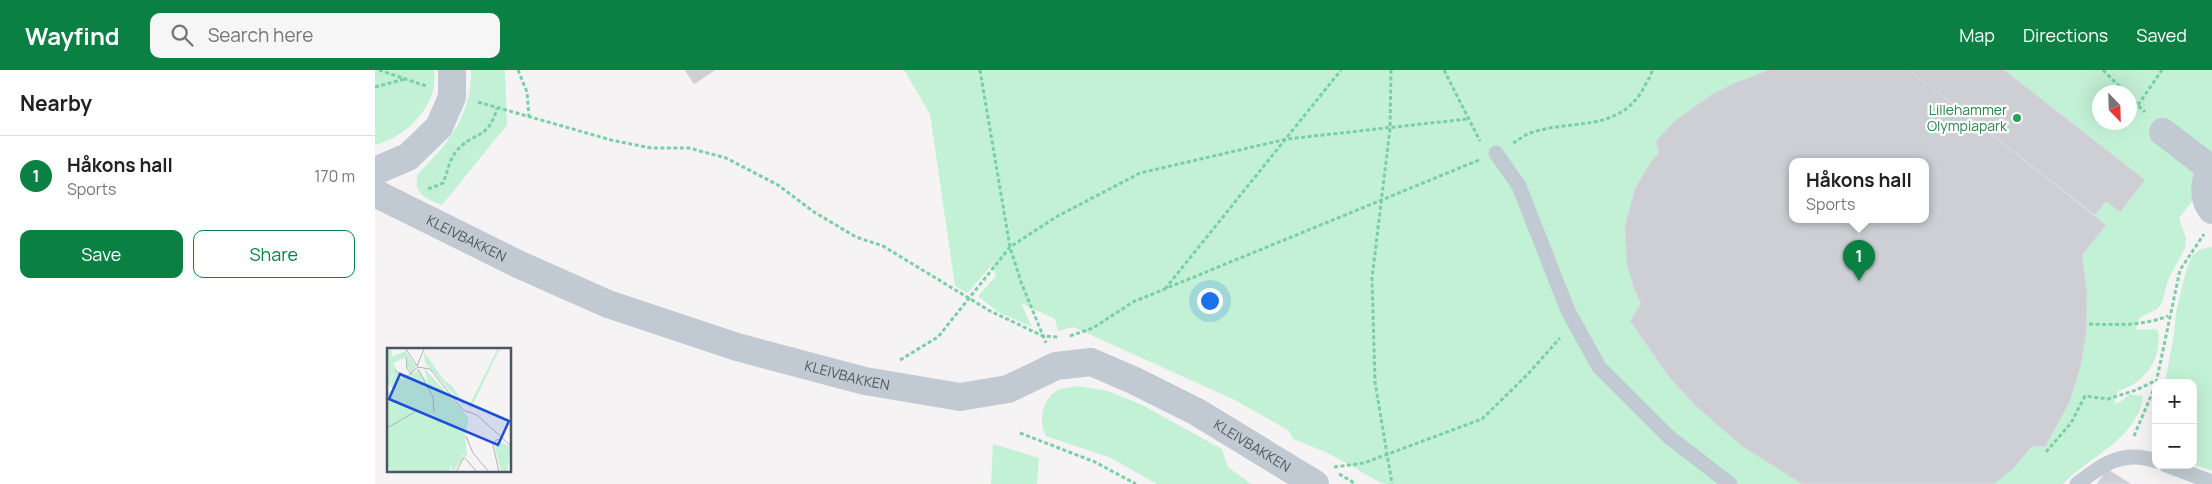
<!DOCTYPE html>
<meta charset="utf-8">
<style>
body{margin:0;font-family:Manrope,sans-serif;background:#f6f6f6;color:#222}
.controls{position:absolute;right:15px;bottom:15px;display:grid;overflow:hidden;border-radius:10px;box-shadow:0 5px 20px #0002}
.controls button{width:45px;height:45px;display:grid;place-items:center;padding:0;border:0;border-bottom:1px solid #e0e0e0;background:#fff;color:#222;font:25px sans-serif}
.compass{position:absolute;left:1717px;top:15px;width:45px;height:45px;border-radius:50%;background:#fff;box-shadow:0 5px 20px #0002;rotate:157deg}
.you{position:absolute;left:834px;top:230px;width:18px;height:18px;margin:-12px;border:4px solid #fff;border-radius:50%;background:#1a73e8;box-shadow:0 0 0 8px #1a73e833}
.badge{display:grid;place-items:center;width:32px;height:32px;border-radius:50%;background:#0b8043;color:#fff;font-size:16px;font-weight:700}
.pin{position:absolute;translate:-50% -41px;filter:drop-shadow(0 1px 2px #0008)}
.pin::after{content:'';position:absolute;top:26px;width:18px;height:15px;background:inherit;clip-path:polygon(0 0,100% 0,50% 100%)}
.popup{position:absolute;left:1414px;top:88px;width:140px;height:65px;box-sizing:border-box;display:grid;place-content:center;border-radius:10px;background:#fff;filter:drop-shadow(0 1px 4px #0005);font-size:16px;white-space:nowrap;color:#767676}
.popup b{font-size:19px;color:#222}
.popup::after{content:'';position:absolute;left:50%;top:100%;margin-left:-10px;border:10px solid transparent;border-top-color:#fff}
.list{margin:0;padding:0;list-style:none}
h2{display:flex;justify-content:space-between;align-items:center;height:65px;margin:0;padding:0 20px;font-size:21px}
h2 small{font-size:16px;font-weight:400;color:#767676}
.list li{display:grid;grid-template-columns:32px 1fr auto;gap:15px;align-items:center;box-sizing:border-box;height:80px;padding:0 20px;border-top:1px solid #e0e0e0}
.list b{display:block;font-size:19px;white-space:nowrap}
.list p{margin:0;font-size:16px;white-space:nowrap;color:#767676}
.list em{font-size:16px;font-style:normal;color:#767676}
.actions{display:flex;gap:10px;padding:15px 20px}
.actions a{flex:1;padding:11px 0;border:1px solid #0b8043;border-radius:10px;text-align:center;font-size:18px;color:#0b8043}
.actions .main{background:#0b8043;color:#fff}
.icon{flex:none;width:28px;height:28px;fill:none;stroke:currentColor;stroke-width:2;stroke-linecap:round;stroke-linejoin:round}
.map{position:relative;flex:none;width:1837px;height:414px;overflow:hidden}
header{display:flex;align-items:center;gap:30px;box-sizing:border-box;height:70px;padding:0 25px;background:#0b8043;color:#fff}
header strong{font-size:24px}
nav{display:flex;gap:28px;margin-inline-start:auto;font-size:18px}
.search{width:350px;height:45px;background:#f6f6f6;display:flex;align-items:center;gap:12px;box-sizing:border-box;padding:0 18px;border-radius:10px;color:#767676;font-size:19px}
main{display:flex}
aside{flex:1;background:#fff}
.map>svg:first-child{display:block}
.green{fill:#c3f1d5;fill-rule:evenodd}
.building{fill:#cdcfd5;stroke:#d7d9de;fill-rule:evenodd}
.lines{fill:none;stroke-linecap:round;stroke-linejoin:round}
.path{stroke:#7ad0a6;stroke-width:3;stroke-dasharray:4 2.5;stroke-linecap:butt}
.lane{stroke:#c1cad2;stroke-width:15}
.street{stroke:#c1cad2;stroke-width:28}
.street-bridge{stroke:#c1cad2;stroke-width:28}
.leisure-dot{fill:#2e9e5b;stroke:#fff;stroke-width:2}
.labels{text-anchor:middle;stroke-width:4.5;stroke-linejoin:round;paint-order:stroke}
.leisure-label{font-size:14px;fill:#27864d;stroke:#fff;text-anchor:end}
.street-label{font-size:14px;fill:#4a5661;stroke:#fff}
.inset-road{fill:none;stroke:#b1b4b9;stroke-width:1}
.view{fill:#1d4ed8;fill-opacity:0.15;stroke:#1d4ed8;stroke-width:2.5}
.inset-edge{fill:none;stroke:#4a5661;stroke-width:2.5}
</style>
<header>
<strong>Wayfind</strong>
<div class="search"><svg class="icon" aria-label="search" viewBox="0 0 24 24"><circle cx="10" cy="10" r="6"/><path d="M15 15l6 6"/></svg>Search here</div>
<nav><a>Map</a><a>Directions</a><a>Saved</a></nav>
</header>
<main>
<aside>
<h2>Nearby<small></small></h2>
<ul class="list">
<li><span class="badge">1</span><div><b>Håkons hall</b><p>Sports</p></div><em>170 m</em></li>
</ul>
<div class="actions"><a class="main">Save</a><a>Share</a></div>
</aside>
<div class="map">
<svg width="1837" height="414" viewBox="0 0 1837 414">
<rect width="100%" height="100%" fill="#f5f3f3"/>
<g class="green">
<path d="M0,0H59C65,34 30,68 0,75Z"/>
<path d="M96,0H130L132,55L67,135C51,129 37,123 43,104C73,74 97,45 96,0Z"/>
<path d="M529,0H1837V106L1804,148L1811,168L1810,178L1793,210L1787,233L1782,239L1764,248L1761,260L1780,259L1783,261C1787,289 1770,314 1743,321L1739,334L1745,332L1755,324L1768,326C1763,369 1714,386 1688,414H1013L1006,413L953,383L918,369L913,360L860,330L698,257L683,261L680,249L646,233L657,257L623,242L603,226L621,206L617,195L592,223L580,216L555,44ZM1724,22H1754V52H1724ZM1418,92H1550V150H1418Z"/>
<path d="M1837,177V401L1818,394V313H1790L1799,264L1801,242L1811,201L1817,186L1826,179Z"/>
<path d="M702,316L733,321L767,335L847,379L853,397L876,414H782L736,388L671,366C663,351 667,329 683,320C688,318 696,317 702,316Z"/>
<path d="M618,374L664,388L662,414H616Z"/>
</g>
<g class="building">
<path d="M310,0H340L319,14Z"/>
<path d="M1394,0H1534L1731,155L1707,185L1712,224L1711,264L1705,298L1695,331L1670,377L1657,376L1639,398L1619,414H1427L1367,376L1322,337L1295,308L1255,251L1266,234L1259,218L1252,194L1250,156L1260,119L1272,98L1284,82L1281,71L1300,51L1336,25L1360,13ZM1418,92H1550V150H1418Z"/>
<path d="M1534,0H1629L1770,110L1745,142L1731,131L1720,145Z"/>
<path d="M1732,399L1756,414H1722Z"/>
</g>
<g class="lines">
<g class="path">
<path d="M4,0L51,16"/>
<path d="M143,0L152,22L154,47"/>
<path d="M605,0L635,177L646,212L671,273"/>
<path d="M1016,0L1015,59L997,208L1000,312L1017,414"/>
<path d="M1069,0L1105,71"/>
<path d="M1728,0L1750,22"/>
<path d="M0,17L30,9"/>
<path d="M1754,27L1770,42"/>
<path d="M103,32L236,70L276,78H314L351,88L403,115L439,142L481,167L508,176L615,241L668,266L684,267"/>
<path d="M1763,35L1787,0"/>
<path d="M1138,73C1144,70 1149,65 1155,63C1195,49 1241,63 1267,21C1270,14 1276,8 1277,0"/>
<path d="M53,119L68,113C72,104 74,91 80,83C96,61 113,72 122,38"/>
<path d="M790,219L966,0"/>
<path d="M1714,254C1742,255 1767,256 1793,246"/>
<path d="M695,266L718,258L758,232L1104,90"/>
<path d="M525,290L563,267L635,177L681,147L765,103L912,69L1092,49"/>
<path d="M1781,313L1805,200L1829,164"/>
<path d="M645,363L720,392L761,414"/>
<path d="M1759,366L1781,314"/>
<path d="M1671,382L1696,353L1710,326L1733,329L1761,320L1782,310"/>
<path d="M959,397L989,393L1107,349L1153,304L1185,268"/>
<path d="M964,404L981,414"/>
</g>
<g class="lane">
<path d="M1121,83L1144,116L1193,241L1224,297L1294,367L1355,414"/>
<path d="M1791,395L1837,412"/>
<path d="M1702,414C1727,395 1748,379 1781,391"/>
</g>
<g class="street">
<path d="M1788,62L1836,99"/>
<path d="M1837,97C1829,110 1827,128 1837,140"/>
<path d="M0,101L33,87L64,57"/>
<path id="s1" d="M0,123L145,195L233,234L362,277L490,311L585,327L633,319L681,296L716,292L758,310L822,342L940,414"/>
</g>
<path class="street-bridge" d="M64,57L77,27V0"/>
</g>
<circle class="leisure-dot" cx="1642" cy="48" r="5"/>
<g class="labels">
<g class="leisure-label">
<text x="1632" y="45">Lillehammer<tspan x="1632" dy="16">Olympiapark</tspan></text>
</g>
<g class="street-label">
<text dy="5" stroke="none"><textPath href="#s1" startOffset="102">KLEIVBAKKEN</textPath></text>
<text dy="5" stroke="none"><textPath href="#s1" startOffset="508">KLEIVBAKKEN</textPath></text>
<text dy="5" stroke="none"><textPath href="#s1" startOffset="942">KLEIVBAKKEN</textPath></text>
</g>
</g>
<g transform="translate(12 278)">
<rect width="124" height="124" fill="#f5f3f3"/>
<path d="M1,0L4,1L5,9L18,3L29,18L25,26L20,17V9L6,15L15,32L31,22L41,35L37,20L82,70L78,88L80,109L75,106L76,110L66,124L63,116V124H3L0,118V46L8,41L4,39L6,24L3,39L0,35ZM111,0H113L84,60L82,58ZM37,4L57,32L65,38L80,61L38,15ZM110,93L124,99L120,124H114L108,99Z" fill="#c3f1d5"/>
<path class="inset-road" d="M18,0L31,19M19,9L20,20L25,27M30,18L37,1M31,19L43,21L76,62L90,67L124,98M31,21L46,49L47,64M8,22L18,30L31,19M0,80L28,64M79,88L86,105L102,124M69,124L77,109L90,124M112,124L106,97L109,92L115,91"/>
<path class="view" d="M13,26L122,73L111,97L2,51Z"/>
<rect width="124" height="124" class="inset-edge"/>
</g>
</svg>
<div class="controls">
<button>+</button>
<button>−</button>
</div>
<svg class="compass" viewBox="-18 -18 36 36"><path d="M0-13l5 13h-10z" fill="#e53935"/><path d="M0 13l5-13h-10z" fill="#767676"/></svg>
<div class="you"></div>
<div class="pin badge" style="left:1484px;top:211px">1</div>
<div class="popup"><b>Håkons hall</b>Sports</div>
</div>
</main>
